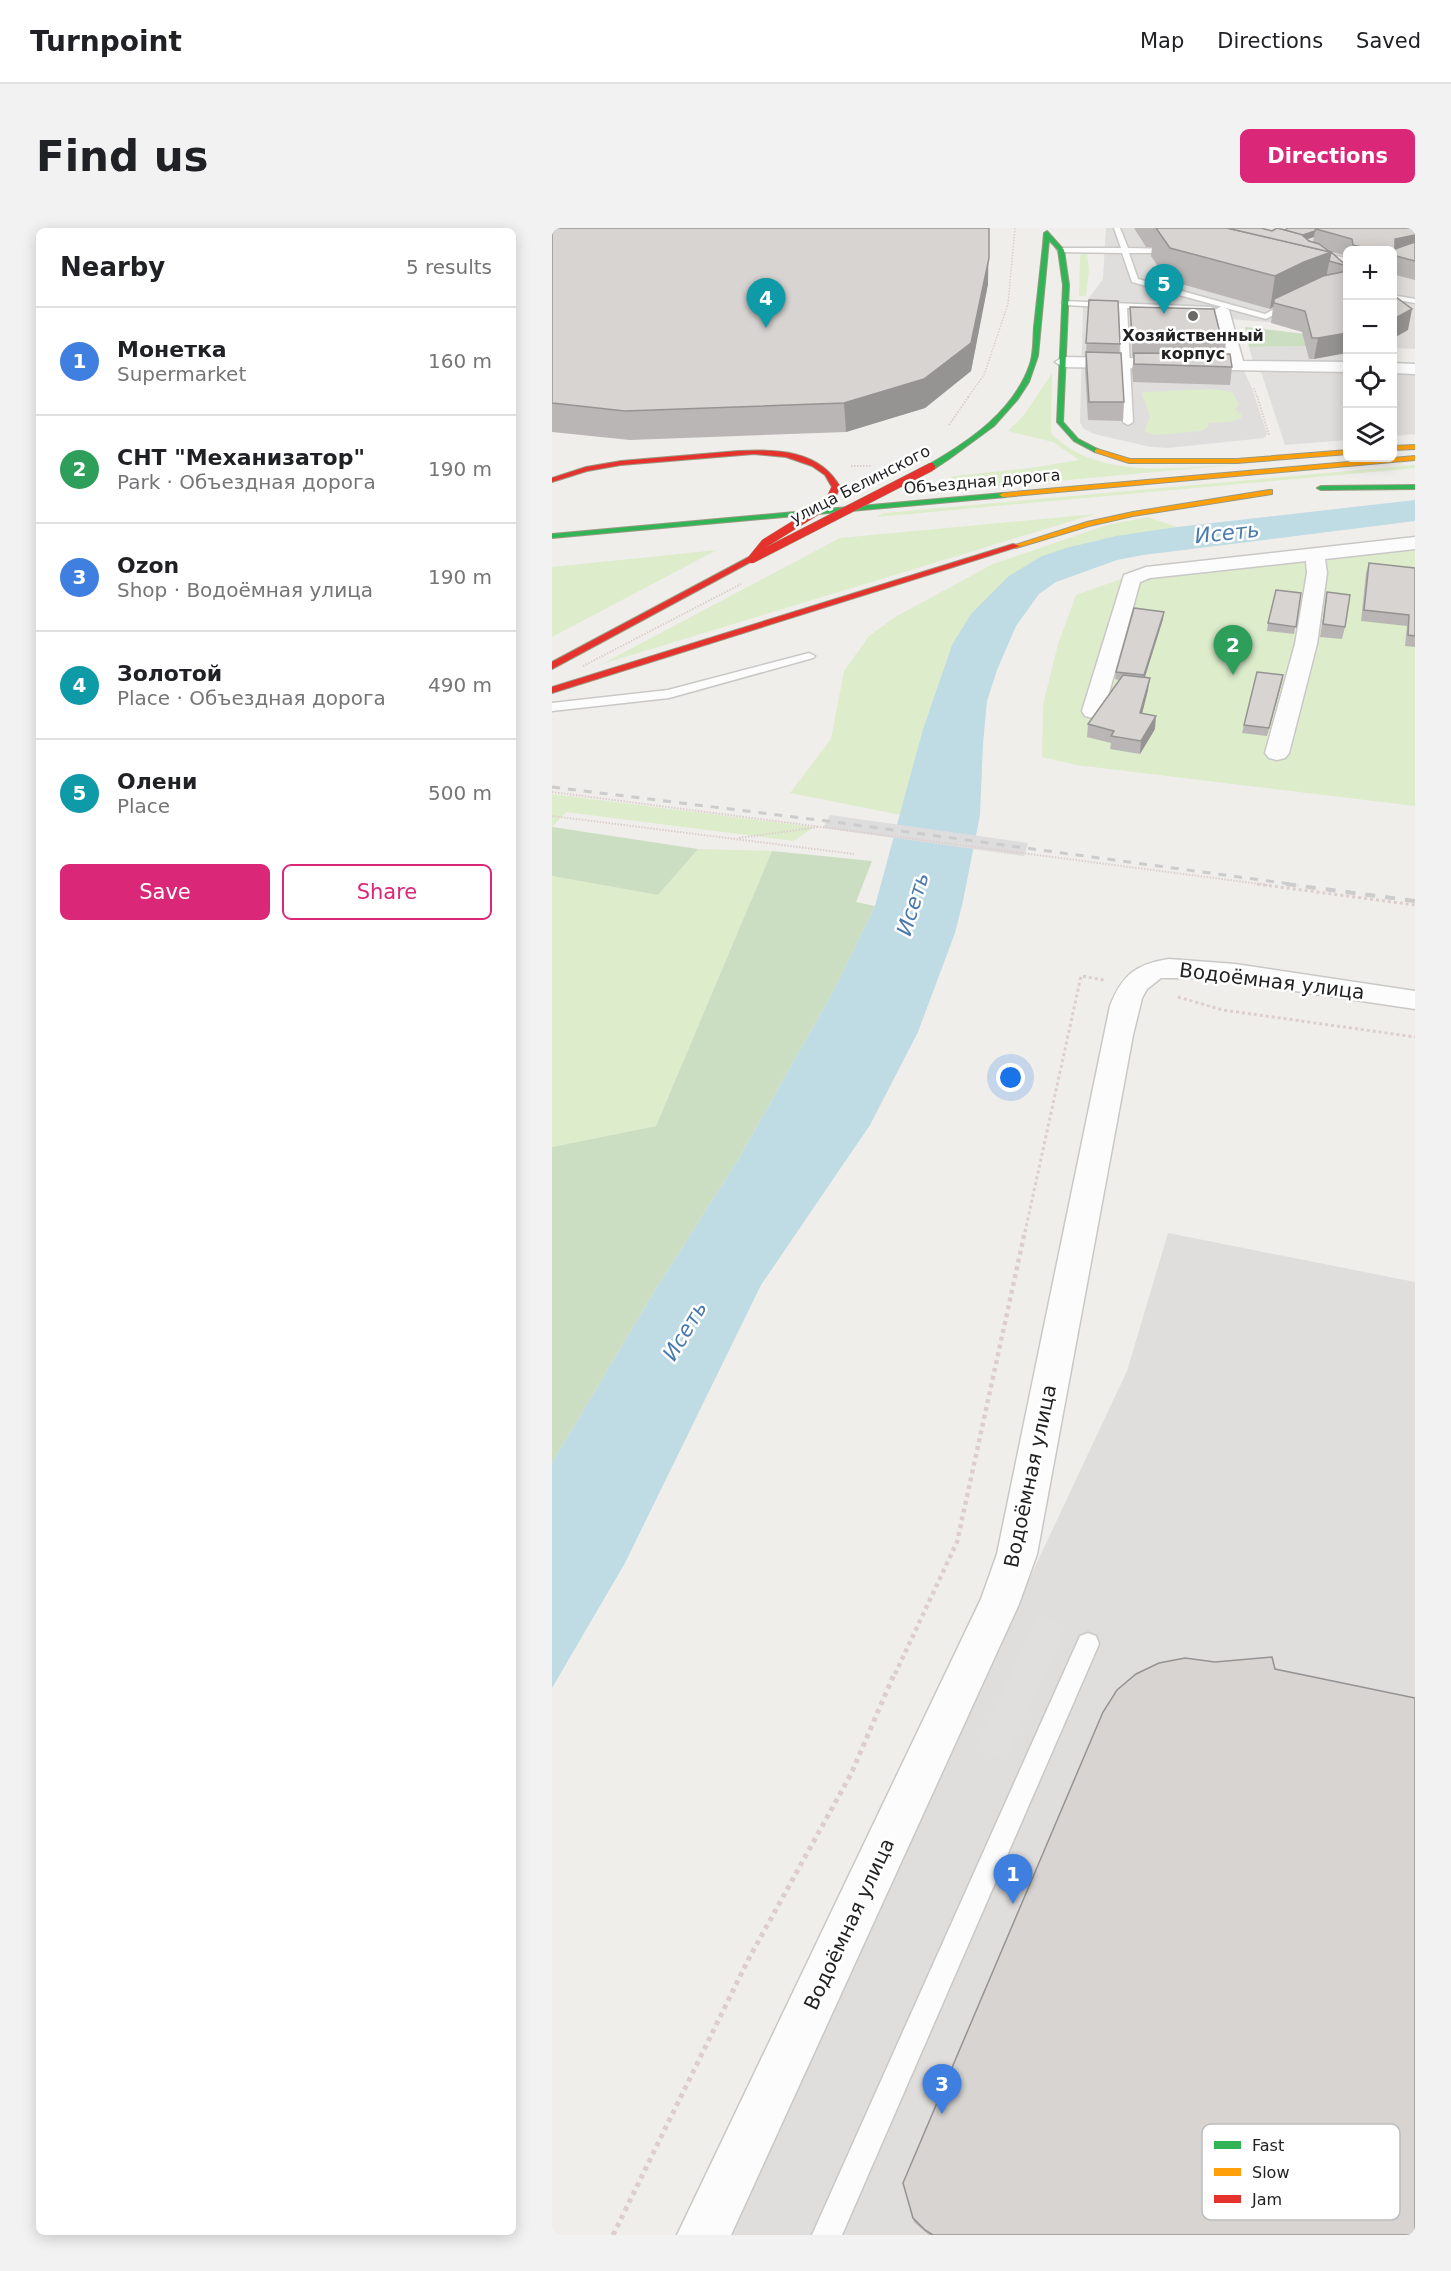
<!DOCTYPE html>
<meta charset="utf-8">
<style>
body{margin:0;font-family:"DejaVu Sans",sans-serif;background:#f2f2f2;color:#202124}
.controls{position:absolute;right:18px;top:18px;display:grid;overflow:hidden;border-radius:9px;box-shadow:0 3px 15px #0003}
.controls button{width:54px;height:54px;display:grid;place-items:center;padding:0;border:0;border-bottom:2px solid #e0e0e0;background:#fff;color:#202124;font:30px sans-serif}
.you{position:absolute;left:459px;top:850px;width:21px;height:21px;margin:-15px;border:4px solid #fff;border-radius:50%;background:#1a73e8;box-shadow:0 0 0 9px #1a73e833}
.badge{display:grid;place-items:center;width:39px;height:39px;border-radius:50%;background:#db2777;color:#fff;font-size:20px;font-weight:700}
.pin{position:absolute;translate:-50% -50px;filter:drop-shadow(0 2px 3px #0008)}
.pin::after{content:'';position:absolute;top:32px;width:21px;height:18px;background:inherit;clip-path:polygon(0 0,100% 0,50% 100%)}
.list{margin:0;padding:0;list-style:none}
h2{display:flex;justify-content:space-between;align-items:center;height:78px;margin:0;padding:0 24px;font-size:26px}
h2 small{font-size:20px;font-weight:400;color:#757577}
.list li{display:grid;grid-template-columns:39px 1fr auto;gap:18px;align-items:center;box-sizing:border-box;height:108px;padding:0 24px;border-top:2px solid #e0e0e0}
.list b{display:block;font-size:22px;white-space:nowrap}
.list p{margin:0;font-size:20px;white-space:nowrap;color:#757577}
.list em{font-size:20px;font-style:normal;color:#757577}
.actions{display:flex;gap:12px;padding:18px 24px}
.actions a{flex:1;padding:14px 0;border:2px solid #db2777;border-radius:9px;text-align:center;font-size:21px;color:#db2777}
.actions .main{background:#db2777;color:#fff}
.icon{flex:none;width:33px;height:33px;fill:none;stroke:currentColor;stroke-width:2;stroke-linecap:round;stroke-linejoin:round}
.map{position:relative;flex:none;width:863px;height:2007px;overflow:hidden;border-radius:9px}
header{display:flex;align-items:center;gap:36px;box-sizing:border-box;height:84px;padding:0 30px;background:#fff;border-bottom:2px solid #e0e0e0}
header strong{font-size:28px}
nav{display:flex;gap:33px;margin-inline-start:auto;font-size:21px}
.intro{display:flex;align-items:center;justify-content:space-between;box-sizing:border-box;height:144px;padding:0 36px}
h1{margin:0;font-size:42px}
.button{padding:15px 27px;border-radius:9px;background:#db2777;color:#fff;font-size:21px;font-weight:700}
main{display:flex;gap:36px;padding:0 36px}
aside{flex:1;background:#fff;border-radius:9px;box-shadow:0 3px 15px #0003}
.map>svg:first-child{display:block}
.residential{fill:#dfdedc}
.grass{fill:#ddeccb}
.forest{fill:#cbdec1}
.parking{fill:#e0dfde}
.water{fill:#bfdbe3}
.pier{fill:#dedddd}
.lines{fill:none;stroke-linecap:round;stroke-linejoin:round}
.lane-casing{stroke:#c9c8c7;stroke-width:3}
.street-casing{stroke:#c9c8c7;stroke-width:3}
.fast-casing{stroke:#999a82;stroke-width:2}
.slow-casing{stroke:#999a82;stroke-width:2}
.jam-casing{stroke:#999a82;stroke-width:2}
.path-far4{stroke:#dccecd;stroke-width:1.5;stroke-dasharray:1.5 1.5;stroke-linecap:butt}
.path-far3{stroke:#dccecd;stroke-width:2;stroke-dasharray:1.5 1.5;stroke-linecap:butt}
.path-far2{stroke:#dccecd;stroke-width:3;stroke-dasharray:3 3;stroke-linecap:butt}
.path-far1{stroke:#dccecd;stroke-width:4.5;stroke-dasharray:4 4;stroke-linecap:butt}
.path{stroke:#dccecd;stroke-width:5;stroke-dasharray:4.5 4.5;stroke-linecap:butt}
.lane{fill:#fdfcfc;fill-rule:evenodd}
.street{fill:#fdfcfc;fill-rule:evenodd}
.fast{fill:#30b455;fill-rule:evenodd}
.slow{fill:#ff9f0a;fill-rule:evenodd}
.jam{fill:#e5322d;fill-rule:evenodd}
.rail-far1{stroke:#ccc;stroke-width:3;stroke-dasharray:8 8;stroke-linecap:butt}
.rail{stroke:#ccc;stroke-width:4;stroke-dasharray:10 10;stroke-linecap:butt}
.jam-bridge-casing{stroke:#999a82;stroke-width:9;stroke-linecap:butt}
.path-bridge{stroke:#dccecd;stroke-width:2;stroke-dasharray:1.5 1.5;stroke-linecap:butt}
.jam-bridge{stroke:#e5322d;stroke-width:8}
.wall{fill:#b9b6b5;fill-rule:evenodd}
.shaded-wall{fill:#969493}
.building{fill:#d7d4d2;stroke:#969493;stroke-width:1.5}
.poi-dot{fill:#6a6968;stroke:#fff;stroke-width:2}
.labels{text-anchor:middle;stroke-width:5;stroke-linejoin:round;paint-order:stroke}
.far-poi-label{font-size:16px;font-weight:bold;fill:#222;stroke:#fff}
.far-street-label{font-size:16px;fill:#222;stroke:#fff}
.street-label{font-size:20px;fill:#222;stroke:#fff}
.water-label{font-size:21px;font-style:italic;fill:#4a7aab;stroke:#fff}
.key{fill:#fff;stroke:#bdbdbd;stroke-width:1.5}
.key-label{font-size:16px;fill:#222}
</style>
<header>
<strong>Turnpoint</strong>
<nav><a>Map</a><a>Directions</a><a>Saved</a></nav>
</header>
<div class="intro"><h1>Find us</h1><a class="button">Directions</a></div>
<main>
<aside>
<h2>Nearby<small>5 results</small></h2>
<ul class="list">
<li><span class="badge" style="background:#3f7fe0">1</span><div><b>Монетка</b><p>Supermarket</p></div><em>160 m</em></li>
<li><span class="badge" style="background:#2e9e5b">2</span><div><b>СНТ &quot;Механизатор&quot;</b><p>Park · Объездная дорога</p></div><em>190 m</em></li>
<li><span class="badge" style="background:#3f7fe0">3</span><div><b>Ozon</b><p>Shop · Водоёмная улица</p></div><em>190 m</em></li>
<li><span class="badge" style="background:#0f9aa8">4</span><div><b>Золотой</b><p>Place · Объездная дорога</p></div><em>490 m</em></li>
<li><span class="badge" style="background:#0f9aa8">5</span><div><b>Олени</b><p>Place</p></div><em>500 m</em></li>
</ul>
<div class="actions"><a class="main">Save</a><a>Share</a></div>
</aside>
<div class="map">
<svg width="863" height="2007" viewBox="0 0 863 2007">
<rect width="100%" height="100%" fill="#f0eeeb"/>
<g class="residential">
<path d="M554,0H863V121L841,120L840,22H796L795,118L747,97L679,91L691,141L700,160L715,206L712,210L616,220L599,219L542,206L532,201L528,195L531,78L551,51Z"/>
<path d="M755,118L760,124L795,125V134H701L697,119Z"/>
<path d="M709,144L795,145V212L733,217Z"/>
<path d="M841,146H863V206L841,208Z"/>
<path d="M616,1005L863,1054V2007H169L575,1143Z"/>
</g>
<g class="grass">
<path d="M535,25L537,42L534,68H527L528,27Z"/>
<path d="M500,145L499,205C546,254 629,239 691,236L374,265L401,248L478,240L527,232L501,214L456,203L472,187Z"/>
<path d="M661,161L680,164L687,176L683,181L689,186V190L678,194L657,195L655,200L649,203L604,207L592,203L598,189L590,166L592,164Z"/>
<path d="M863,237V240L324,289L332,285Z"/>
<path d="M543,286L50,436L288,310Z"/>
<path d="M596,289L625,299L542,313L490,328L400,417L371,501L349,587L238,565L279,511L292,443L317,408L343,389L441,336L555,297Z"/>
<path d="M863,314V578L524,537L490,529L491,477L506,416L524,367L594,342Z"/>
<path d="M165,322L0,409V339Z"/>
<path d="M0,566L262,599L242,613L14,584L0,599Z"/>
<path d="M146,621L220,623L104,898L0,919V648L106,667Z"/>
</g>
<g class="forest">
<path d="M693,99L754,106L755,118L697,119Z"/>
<path d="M0,599L146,621L106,667L0,648Z"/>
<path d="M220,623L320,633L304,674L323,678L281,764L187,930L102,1064L0,1235V919L104,898Z"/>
</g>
<path class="parking" d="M487,1387L514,1399L452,1533L424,1520Z"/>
<path class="water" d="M863,272V293L591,327L565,332L504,354L487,366L464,398L445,442L435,473L431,516L428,587L411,673L403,705L366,804L318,897L209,1057L73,1335L0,1460V1235L102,1064L187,930L281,764L323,678L371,501L400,417L419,386L457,348L490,328L514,320L564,308L625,299Z"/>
<path class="pier" d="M278,587L476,615L472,628L271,600Z"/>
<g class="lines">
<g class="lane-casing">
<g id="lane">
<path d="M562,0H568L576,20L624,21L628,23L624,25H577L586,51L713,86L739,72L746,74L714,91L580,54L570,25L509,24L505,22L509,20H569Z"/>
<path d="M762,22L796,31V35L759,26Z"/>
<path d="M840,67L863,71V75L840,71Z"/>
<path d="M511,73L659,79L663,81L659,83L575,80L581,194L576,197L571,194L567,80L514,77L510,75Z"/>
<path d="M257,425L263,428L261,430L117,470L0,483V475L116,462Z"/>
<path d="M536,1405L544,1408L547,1416L290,2007H260L528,1408Z"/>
</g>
</g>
<g class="street-casing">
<g id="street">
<path d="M670,78L677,82L691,133L796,134V144L511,139L503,134L511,129L675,132L663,82Z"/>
<path d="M840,135L863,136V146L840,145Z"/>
<path d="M863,309V321L773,331L775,345L765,416L737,525L733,530L725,532L717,530L713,525L743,416L755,345L754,333L598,350L588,354L552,483L549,488L541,490L533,488L530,483L572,347L594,339Z"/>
<path d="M617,731L683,736L863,763V781L683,754L645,750H609L595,761L590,770L581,807L485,1326L467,1376L179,2007H125L429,1371L445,1326L558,778C570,747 584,736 617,731Z"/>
</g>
</g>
<g class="fast-casing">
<g id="fast">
<path d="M495,3L512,22L517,57L511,194L526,211L549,223L543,224L522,213L505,194L511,57L506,22L497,12L486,128L477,154L466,171L442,198L397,231L382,241H376V237C418,213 462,183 478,136C482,124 481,111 482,99C485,72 488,44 491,17L492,5Z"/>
<path d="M863,257V261L769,262L765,260L769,258Z"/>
<path d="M451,265H454V269L0,310V306Z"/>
</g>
</g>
<g class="slow-casing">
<g id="slow">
<path d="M863,217V221L840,222V218Z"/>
<path d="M545,221L578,231H685L796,222V226L685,235H577L543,224V222Z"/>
<path d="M863,228V232L451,269L447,267L451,265Z"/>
<path d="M717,262H720V266L581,288L537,298L464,320L460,318L535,294L581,284Z"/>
</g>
</g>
<g class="jam-casing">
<g id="jam">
<path d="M186,223C224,221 268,222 288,259L281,261L273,247L260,238L234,229L202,226L69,237L35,243L0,254V250L34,239L69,233Z"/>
<path d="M461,316L468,318L0,465V459Z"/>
<path d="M197,329L204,331L0,441V434Z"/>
</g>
</g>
<g class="path-far4">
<path d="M702,160L705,169"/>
<path d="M416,169L432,147L456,76L463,0"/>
</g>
<g class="path-far3">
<path d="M705,168L717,207"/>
<path d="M397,197L417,168"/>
<path d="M299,238H319"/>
<path d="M0,564L716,657"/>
<path d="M0,588L302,626"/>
<path d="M187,610L266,599"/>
</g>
<g class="path-far2">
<path d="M705,656L863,677"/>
<path d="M626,769L671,782L863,809"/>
<path d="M473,1004L529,748L552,752"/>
</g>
<path class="path-far1" d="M343,1446L405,1314L473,1003"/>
<path class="path" d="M61,2007L196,1732L299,1546L343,1444"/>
<use href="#lane" class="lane"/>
<use href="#street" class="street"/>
<use href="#fast" class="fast"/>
<use href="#slow" class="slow"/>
<use href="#jam" class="jam"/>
<path class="rail-far1" d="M0,559L275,593L746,657"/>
<path class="rail" d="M734,656L863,673"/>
<g class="jam-bridge-casing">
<g id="jam-bridge">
<path d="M200,331L379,239"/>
<path d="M200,331L213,315L276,276L284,259"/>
</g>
</g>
<path class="path-bridge" d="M31,438L189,356"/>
<use href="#jam-bridge" class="jam-bridge"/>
</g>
<g class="wall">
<path d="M0,0L436,56L419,143L373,180L294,204L78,212L0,204Z"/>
<path d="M582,0H709L720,3L863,0V52L840,46V22H795V28L777,23L795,38V43L762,131H757L750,104L719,95L721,79L718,81L615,52L599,28L600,19H594ZM762,9L761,14L757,13L754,11Z"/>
<path d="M537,72L568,116L567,125L572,174L571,193L536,192L533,142Z"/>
<path d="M578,79L668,105L674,112L673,126L680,139L678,157L581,154L580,142L582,128H580V113H579Z"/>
<path d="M817,335L863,340V419L853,418L855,398L809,393L814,345Z"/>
<path d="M775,364L793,399L790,411L768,409Z"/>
<path d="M749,365L742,406L715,403L716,395Z"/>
<path d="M611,391L593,449L596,462L590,485L603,501L588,526L558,521L559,515L535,509L536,496L567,452L563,451L564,444Z"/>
<path d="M731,447L715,508L690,505L692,497Z"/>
<path d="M361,1990L863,2007H377L362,1994Z"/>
</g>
<g class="shaded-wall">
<path d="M437,0L436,56L419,143L373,180L294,204L292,175Z"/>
<path d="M763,3L762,9L750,13L751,7Z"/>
<path d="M863,7V24L844,28L843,11Z"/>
<path d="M779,24L773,56L722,75L721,79L718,81L723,48L752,34Z"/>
<path d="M860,81L856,102L840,111V92Z"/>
<path d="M795,105V125L762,131L766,110Z"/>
<path d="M612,384L611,391L591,455L592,447Z"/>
<path d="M731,447L730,454L715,508L717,500Z"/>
<path d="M598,450L596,462L587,498L588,485Z"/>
<path d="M604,488L603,501L588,526L589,513Z"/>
</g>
<g class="building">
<path d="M0,0H437V30L419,115L372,151L292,175L73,183L0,175Z"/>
<path d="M604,0H675L779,24L752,34L723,48L618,20Z"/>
<path d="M675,0H709L720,3L725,0L749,6L757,13L767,16L778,24Z"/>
<path d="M736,0H767L764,1L763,3L751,7L733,2Z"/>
<path d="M767,0H863V7L843,11V21L863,14V33L840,27V22H822L801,17L800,11L764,1Z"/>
<path d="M779,24L795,38L777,33Z"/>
<path d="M795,43V105L766,110H760L753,83L722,75V71L771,48Z"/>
<path d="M840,66L860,81L840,92Z"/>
<path d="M537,72L566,73L568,116L534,115Z"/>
<path d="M578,79L662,81L668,105H581V107H580Z"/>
<path d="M581,105H672L674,112L581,111Z"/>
<path d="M534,124L569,125L572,174H537Z"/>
<path d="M582,125L678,126L680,139L582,136Z"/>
<path d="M817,335L863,340V408L856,407L857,387L812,382Z"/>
<path d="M724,362L749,365L744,399L716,395Z"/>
<path d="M775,364L798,367L793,399L771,396Z"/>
<path d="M582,380L612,384L592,447L564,444Z"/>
<path d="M705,444L731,447L717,500L692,497Z"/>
<path d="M571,447L598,450L588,485L604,488L589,513L559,508L562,503L536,496Z"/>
<path d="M720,1429L723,1441L863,1470V2007H381L373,2002L361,1990L351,1955L551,1484L565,1462L584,1446L607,1435L633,1430L663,1434Z"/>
</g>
<circle class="poi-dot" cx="641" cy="88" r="6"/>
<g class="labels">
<g class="far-poi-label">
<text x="641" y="113">Хозяйственный<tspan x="641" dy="18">корпус</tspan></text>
</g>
<g class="far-street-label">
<text transform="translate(430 253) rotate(-5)" y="6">Объездная дорога</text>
<text transform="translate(308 256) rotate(-27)" y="6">улица Белинского</text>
</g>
<g class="street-label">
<text transform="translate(720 753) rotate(7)" y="7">Водоёмная улица</text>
<text transform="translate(478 1248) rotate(-78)" y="7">Водоёмная улица</text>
<text transform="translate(297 1696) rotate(-65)" y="7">Водоёмная улица</text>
</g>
<g class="water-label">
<text transform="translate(675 305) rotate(-6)" y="7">Исеть</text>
<text transform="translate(361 676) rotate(-73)" y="7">Исеть</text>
<text transform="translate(133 1103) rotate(-59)" y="7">Исеть</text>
</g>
</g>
<rect x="650" y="1896" width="198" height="96" rx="9" class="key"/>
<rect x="662" y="1913" width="27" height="8" fill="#30b455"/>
<rect x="662" y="1940" width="27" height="8" fill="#ff9f0a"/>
<rect x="662" y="1967" width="27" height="8" fill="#e5322d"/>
<g class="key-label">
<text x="700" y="1923">Fast</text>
<text x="700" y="1950">Slow</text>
<text x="700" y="1977">Jam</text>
</g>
</svg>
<div class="controls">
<button>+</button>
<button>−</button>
<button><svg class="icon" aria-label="locate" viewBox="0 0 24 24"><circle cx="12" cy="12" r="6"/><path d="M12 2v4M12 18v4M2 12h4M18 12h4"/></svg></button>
<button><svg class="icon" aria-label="layers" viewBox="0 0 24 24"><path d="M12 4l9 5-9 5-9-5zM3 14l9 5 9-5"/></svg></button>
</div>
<div class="you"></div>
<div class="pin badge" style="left:461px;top:1676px;background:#3f7fe0">1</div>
<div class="pin badge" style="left:681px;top:447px;background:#2e9e5b">2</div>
<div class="pin badge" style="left:390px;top:1886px;background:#3f7fe0">3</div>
<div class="pin badge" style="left:214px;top:100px;background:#0f9aa8">4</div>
<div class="pin badge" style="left:612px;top:86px;background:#0f9aa8">5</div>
</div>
</main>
